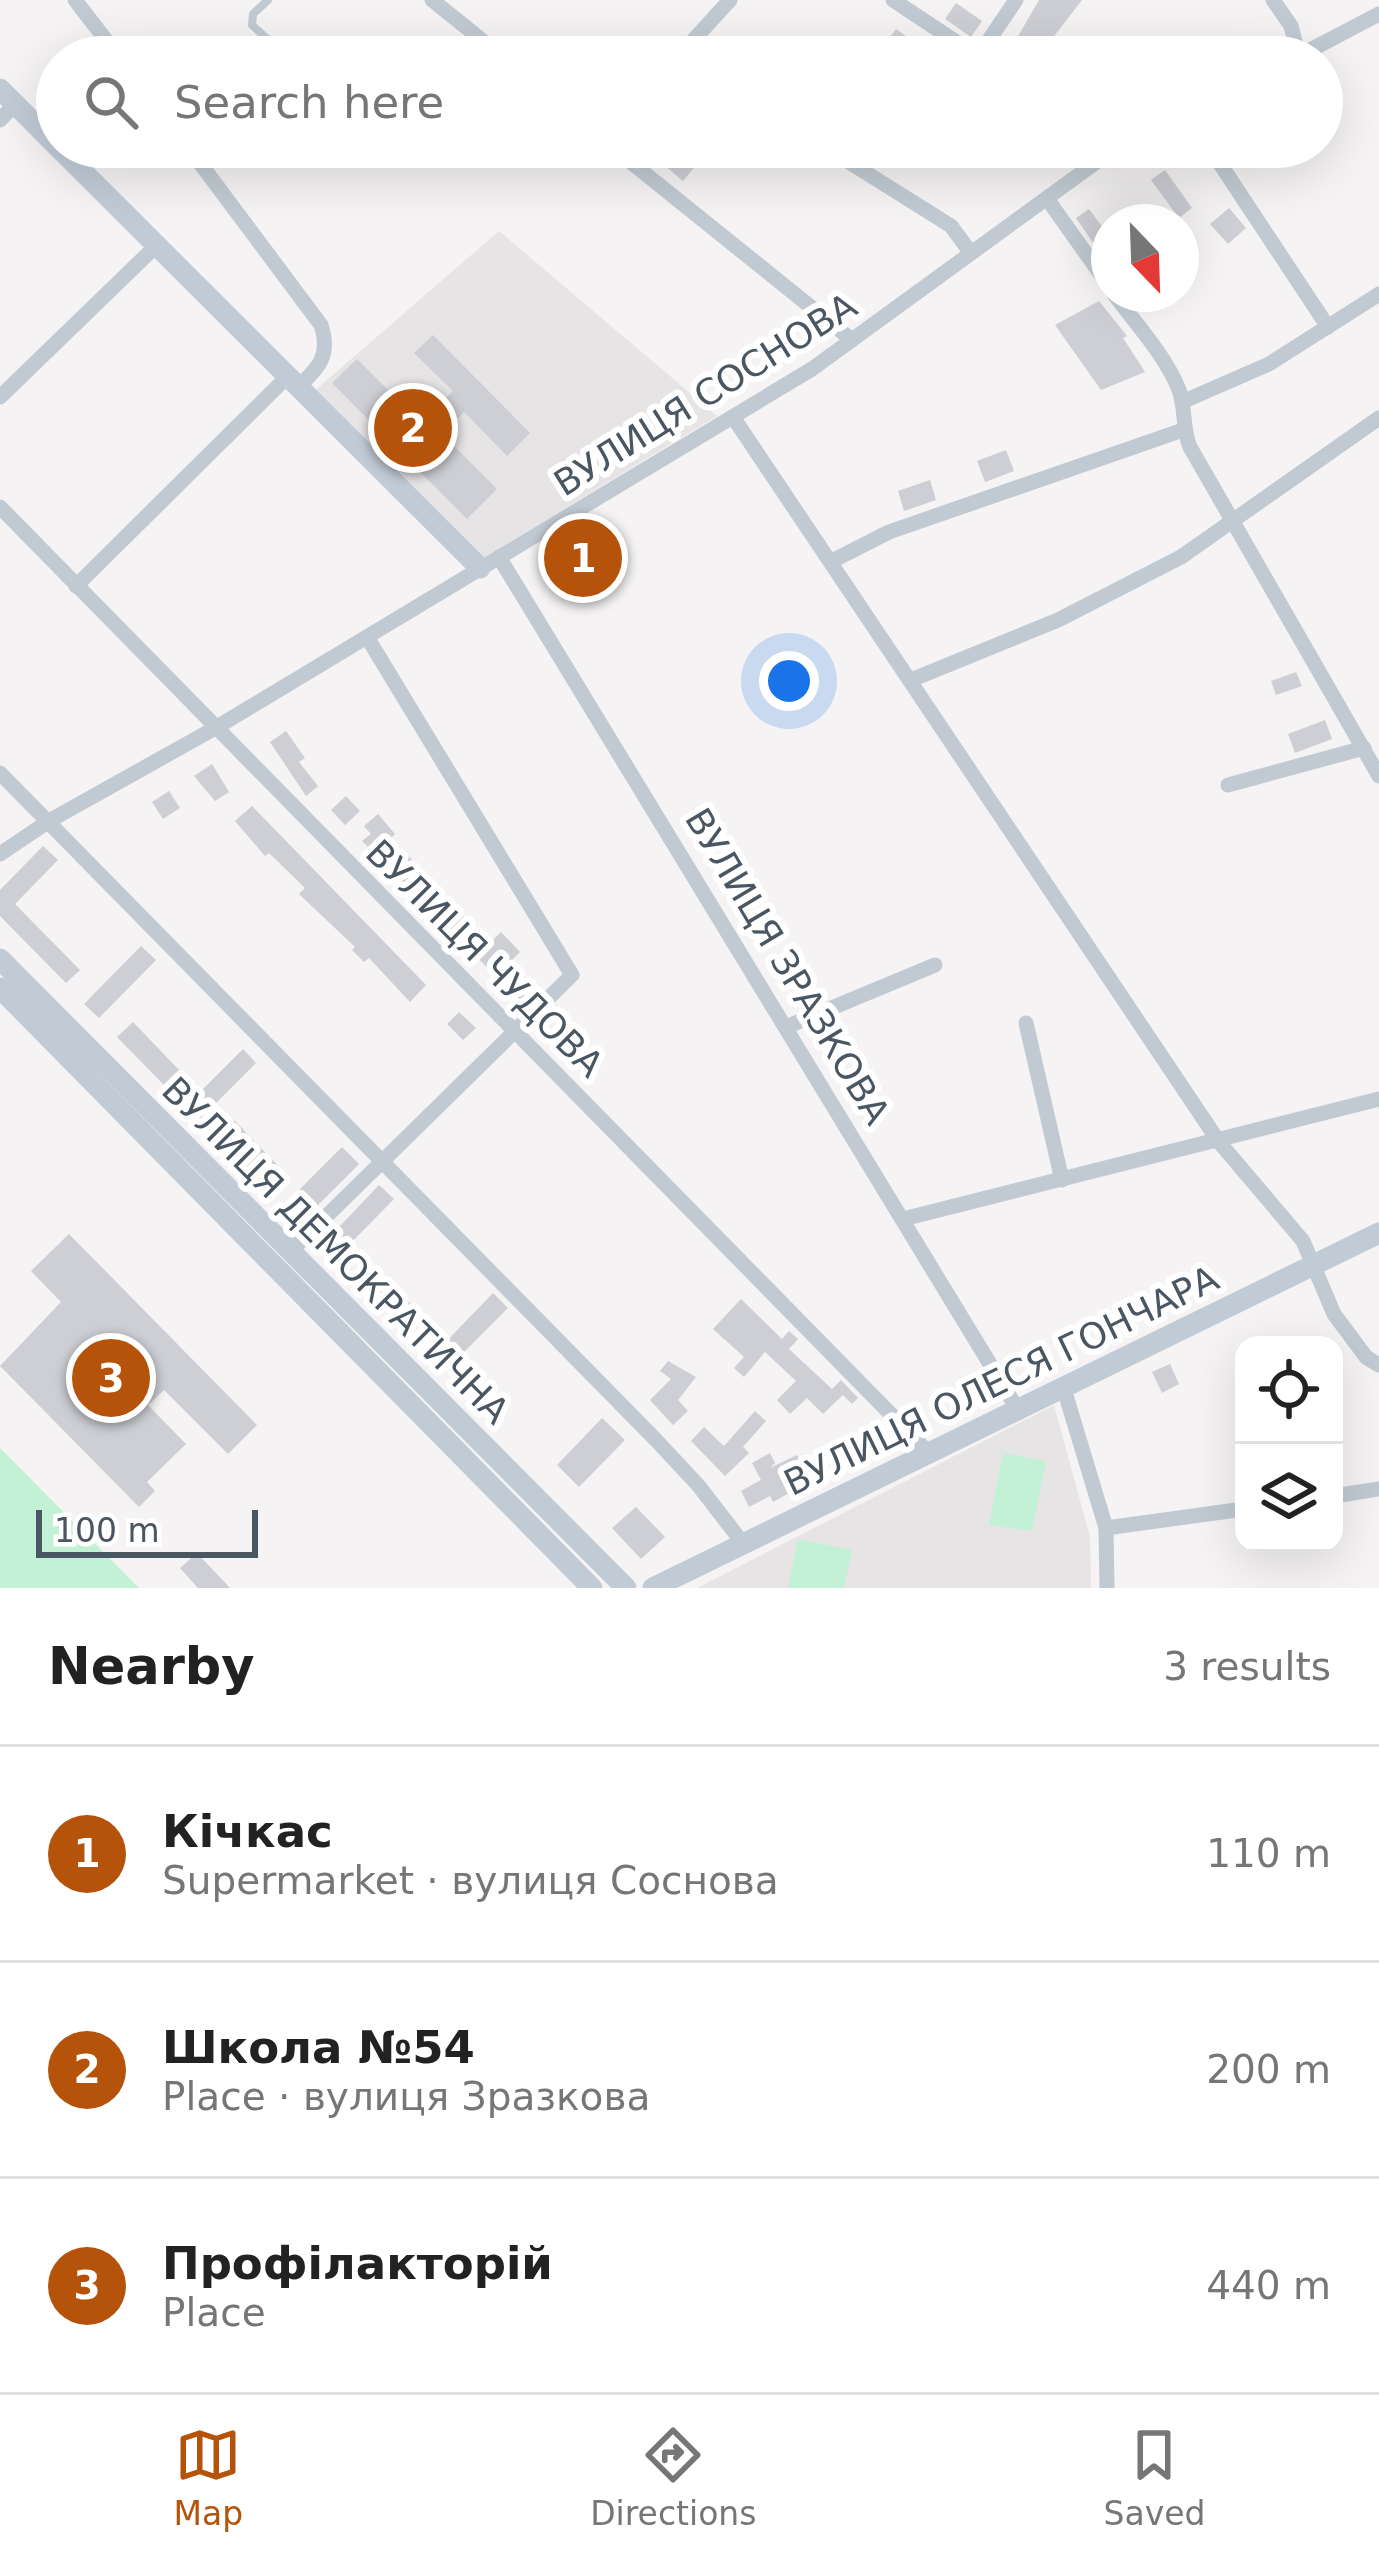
<!DOCTYPE html>
<meta charset="utf-8">
<style>
body{margin:0;font-family:"DejaVu Sans",sans-serif;background:#f2f2f2;color:#222}
.controls{position:absolute;right:36px;bottom:36px;display:grid;overflow:hidden;border-radius:24px;box-shadow:0 12px 48px #0002}
.controls button{width:108px;height:108px;display:grid;place-items:center;padding:0;border:0;border-bottom:3px solid #e0e0e0;background:#fff;color:#222;font:60px sans-serif}
.compass{position:absolute;left:1091px;top:204px;width:108px;height:108px;border-radius:50%;background:#fff;box-shadow:0 12px 48px #0002;rotate:157deg}
.scale{position:absolute;left:36px;bottom:30px;width:222px;box-sizing:border-box;padding-left:12px;border:6px solid #4a5661;border-top:0;font-size:33px;line-height:42px;white-space:nowrap;color:#4a5661;-webkit-text-stroke:9px #fff;paint-order:stroke}
.you{position:absolute;left:789px;top:681px;width:42px;height:42px;margin:-30px;border:9px solid #fff;border-radius:50%;background:#1a73e8;box-shadow:0 0 0 18px #1a73e833}
.badge{display:grid;place-items:center;width:78px;height:78px;border-radius:50%;background:#b45309;color:#fff;font-size:39px;font-weight:700}
.pin{position:absolute;translate:-50% -50%;border:6px solid #fff;box-shadow:0 3px 12px #0006}
.list{margin:0;padding:0;list-style:none}
h2{display:flex;justify-content:space-between;align-items:center;height:156px;margin:0;padding:0 48px;font-size:51px}
h2 small{font-size:39px;font-weight:400;color:#767676}
.list li{display:grid;grid-template-columns:78px 1fr auto;gap:36px;align-items:center;box-sizing:border-box;height:216px;padding:0 48px;border-top:3px solid #e0e0e0}
.list b{display:block;font-size:45px;white-space:nowrap}
.list p{margin:0;font-size:39px;white-space:nowrap;color:#767676}
.list em{font-size:39px;font-style:normal;color:#767676}
.icon{flex:none;width:66px;height:66px;fill:none;stroke:currentColor;stroke-width:2;stroke-linecap:round;stroke-linejoin:round}
.map{position:relative;flex:none;width:1379px;height:1588px;overflow:hidden}
.search{position:absolute;background:#fff;box-shadow:0 12px 48px #0002;left:36px;right:36px;top:36px;height:132px;display:flex;align-items:center;gap:30px;box-sizing:border-box;padding:0 42px;border-radius:66px;color:#767676;font-size:45px}
.sheet{height:804px;background:#fff}
nav{display:flex;justify-content:space-around;align-items:center;box-sizing:border-box;height:168px;border-top:3px solid #e0e0e0;background:#fff;font-size:33px;color:#767676}
nav a{display:grid;justify-items:center;gap:6px}
nav .on{color:#b45309}
.map>svg:first-child{display:block}
.education{fill:#e6e4e5}
.green{fill:#c3f1d5}
.building{fill:#cdcfd5}
.lines{fill:none;stroke-linecap:round;stroke-linejoin:round}
.lane{stroke:#c1cad2;stroke-width:8}
.street{stroke:#c1cad2;stroke-width:15}
.secondary{stroke:#c1cbd6;stroke-width:21}
.labels{text-anchor:middle;stroke-width:12;stroke-linejoin:round;paint-order:stroke}
.street-label{font-size:36px;fill:#4a5661;stroke:#fff}
</style>
<div class="map">
<svg width="1379" height="1588" viewBox="0 0 1379 1588">
<rect width="100%" height="100%" fill="#f5f3f3"/>
<g class="education">
<path d="M499,231L717,416L481,559L312,393Z"/>
<path d="M1054,1405L1090,1537L1091,1588H697Z"/>
</g>
<g class="green">
<path d="M0,1448L139,1588H0Z"/>
<path d="M1003,1453L1046,1461L1032,1531L989,1525Z"/>
<path d="M798,1539L852,1550L844,1588H788Z"/>
</g>
<g class="building">
<path d="M1039,0H1082L1038,57H1006Z"/>
<path d="M956,3L982,21L971,37L945,19Z"/>
<path d="M896,29L910,39L897,57H876Z"/>
<path d="M670,147H678L698,163L683,181L659,161Z"/>
<path d="M1165,170L1192,208L1179,218L1151,180Z"/>
<path d="M1229,208L1246,228L1228,244L1210,224Z"/>
<path d="M1089,209L1109,236V242L1098,250L1076,218Z"/>
<path d="M1099,301L1127,336L1123,338L1145,372L1101,390L1055,325Z"/>
<path d="M433,335L530,433L507,456L464,412L442,434L497,489L467,519L332,383L357,359L421,423L453,391L414,353Z"/>
<path d="M1006,450L1014,471L985,482L977,461Z"/>
<path d="M930,480L936,500L904,511L898,491Z"/>
<path d="M588,535L606,564L577,581L560,552Z"/>
<path d="M1296,672L1302,686L1276,695L1271,681Z"/>
<path d="M1325,720L1332,739L1295,753L1288,734Z"/>
<path d="M286,731L305,758L299,762L318,786L306,796L270,742Z"/>
<path d="M212,764L229,792L215,801L194,776Z"/>
<path d="M169,791L180,808L163,819L152,802Z"/>
<path d="M346,796L360,811L345,825L331,810Z"/>
<path d="M252,806L426,985L410,1002L369,958L364,962L352,950L355,947L299,894L305,888L269,853L265,856L235,821Z"/>
<path d="M378,814L395,834L391,838L423,871L407,886L362,841L371,834L364,826Z"/>
<path d="M43,846L58,860L15,904L80,970L66,983L0,916V890Z"/>
<path d="M442,895L490,943L501,932L520,952L510,962L534,986L520,1000L428,909Z"/>
<path d="M141,946L156,960L99,1018L84,1004Z"/>
<path d="M459,1012L476,1028L463,1040L447,1024Z"/>
<path d="M133,1022L182,1073L167,1088L117,1037Z"/>
<path d="M243,1049L256,1063L201,1118L188,1104Z"/>
<path d="M234,1120L285,1173L266,1190L215,1138Z"/>
<path d="M342,1147L359,1164L301,1222L284,1205Z"/>
<path d="M379,1185L394,1199L338,1256L324,1243Z"/>
<path d="M69,1234L257,1425L228,1454L164,1390L148,1405L186,1444L147,1482L155,1491L139,1507L0,1366L61,1302L31,1271Z"/>
<path d="M372,1265L423,1316L410,1330L358,1279Z"/>
<path d="M493,1293L508,1308L453,1363L439,1349Z"/>
<path d="M741,1299L782,1339L789,1331L798,1339L789,1349L832,1389L841,1380L858,1398L852,1404L843,1395L823,1414L807,1398L790,1414L777,1400L796,1381L765,1352L744,1377L734,1368L744,1357L713,1329Z"/>
<path d="M668,1361L696,1377L678,1400L688,1411L673,1425L650,1400L671,1379L660,1371Z"/>
<path d="M1170,1364L1179,1384L1162,1393L1152,1372Z"/>
<path d="M755,1411L766,1421L743,1447L749,1453L725,1476L691,1441L704,1427L724,1446Z"/>
<path d="M602,1418L625,1440L579,1487L557,1465Z"/>
<path d="M770,1453L775,1463L770,1468L797,1455L808,1476L788,1486L791,1492L773,1502L770,1496L749,1507L741,1491L761,1480L752,1463Z"/>
<path d="M802,1453L821,1468L825,1464L831,1476L802,1492L814,1476Z"/>
<path d="M636,1507L665,1537L641,1559L612,1528Z"/>
<path d="M197,1553L230,1588H198L180,1568Z"/>
</g>
<g class="lines">
<g class="lane">
<path d="M268,0L253,14L252,25L287,57"/>
<path d="M385,147H399"/>
</g>
<g class="street">
<path d="M75,0L119,57"/>
<path d="M432,0L503,57"/>
<path d="M893,0L979,57"/>
<path d="M1273,0L1291,26L1299,56"/>
<path d="M978,56L1016,0"/>
<path d="M678,57L730,0"/>
<path d="M1297,57L1379,14"/>
<path d="M0,120L15,104"/>
<path d="M188,147L321,325C331,355 319,368 297,388"/>
<path d="M612,147L852,340"/>
<path d="M825,147L951,226L971,253"/>
<path d="M1209,147L1328,327"/>
<path d="M1048,200L1109,286"/>
<path d="M1114,294C1136,324 1166,356 1179,390C1186,409 1182,428 1190,447L1379,776"/>
<path d="M0,397L157,245"/>
<path d="M1182,402L1269,364L1379,294"/>
<path d="M733,417L1219,1142L1303,1241L1334,1314L1366,1357L1379,1365"/>
<path d="M0,507L927,1451"/>
<path d="M499,557L1018,1410"/>
<path d="M832,561L889,532L1183,430"/>
<path d="M76,586L287,377"/>
<path d="M911,680L1058,620L1181,557L1379,418"/>
<path d="M0,773L655,1439L698,1485L742,1542"/>
<path d="M1228,785L1364,748"/>
<path d="M0,854L49,821L217,727L812,369L1117,147"/>
<path d="M1026,1023L1062,1180"/>
<path d="M786,1027L935,965"/>
<path d="M903,1219L1379,1099"/>
<path d="M291,1251L572,975L367,637"/>
<path d="M1064,1389L1106,1528L1107,1588"/>
<path d="M1334,1496L1379,1489"/>
<path d="M1106,1528L1244,1509"/>
</g>
<g class="secondary">
<path d="M0,89L57,146"/>
<path d="M58,147L480,568"/>
<path d="M0,959L626,1588"/>
<path d="M0,988L592,1588"/>
<path d="M653,1588L1379,1233"/>
</g>
</g>
<g class="labels">
<g class="street-label">
<text transform="translate(705 394) rotate(-32)" y="13">ВУЛИЦЯ СОСНОВА</text>
<text transform="translate(485 958) rotate(45)" y="13">ВУЛИЦЯ ЧУДОВА</text>
<text transform="translate(788 966) rotate(59)" y="13">ВУЛИЦЯ ЗРАЗКОВА</text>
<text transform="translate(336 1250) rotate(45)" y="13">ВУЛИЦЯ ДЕМОКРАТИЧНА</text>
<text transform="translate(1001 1380) rotate(-26)" y="13">ВУЛИЦЯ ОЛЕСЯ ГОНЧАРА</text>
</g>
</g>
</svg>
<div class="controls">
<button><svg class="icon" aria-label="locate" viewBox="0 0 24 24"><circle cx="12" cy="12" r="6"/><path d="M12 2v4M12 18v4M2 12h4M18 12h4"/></svg></button>
<button><svg class="icon" aria-label="layers" viewBox="0 0 24 24"><path d="M12 4l9 5-9 5-9-5zM3 14l9 5 9-5"/></svg></button>
</div>
<svg class="compass" viewBox="-18 -18 36 36"><path d="M0-13l5 13h-10z" fill="#e53935"/><path d="M0 13l5-13h-10z" fill="#767676"/></svg>
<div class="scale">100 m</div>
<div class="you"></div>
<div class="pin badge" style="left:583px;top:558px">1</div>
<div class="pin badge" style="left:413px;top:428px">2</div>
<div class="pin badge" style="left:111px;top:1378px">3</div>
<div class="search"><svg class="icon" aria-label="search" viewBox="0 0 24 24"><circle cx="10" cy="10" r="6"/><path d="M15 15l6 6"/></svg>Search here</div>
</div>
<section class="sheet">
<h2>Nearby<small>3 results</small></h2>
<ul class="list">
<li><span class="badge">1</span><div><b>Кічкас</b><p>Supermarket · вулиця Соснова</p></div><em>110 m</em></li>
<li><span class="badge">2</span><div><b>Школа №54</b><p>Place · вулиця Зразкова</p></div><em>200 m</em></li>
<li><span class="badge">3</span><div><b>Профілакторій</b><p>Place</p></div><em>440 m</em></li>
</ul>
</section>
<nav>
<a class="on"><svg class="icon" aria-label="map" viewBox="0 0 24 24"><path d="M3 6l6-2 6 2 6-2v14l-6 2-6-2-6 2zM9 4v14M15 6v14"/></svg>Map</a>
<a><svg class="icon" aria-label="directions" viewBox="0 0 24 24"><path d="M12 3l9 9-9 9-9-9zM9 14v-3h6M13 9l2 2-2 2"/></svg>Directions</a>
<a><svg class="icon" aria-label="saved" viewBox="0 0 24 24"><path d="M7 4h10v16l-5-4-5 4z"/></svg>Saved</a>
</nav>
